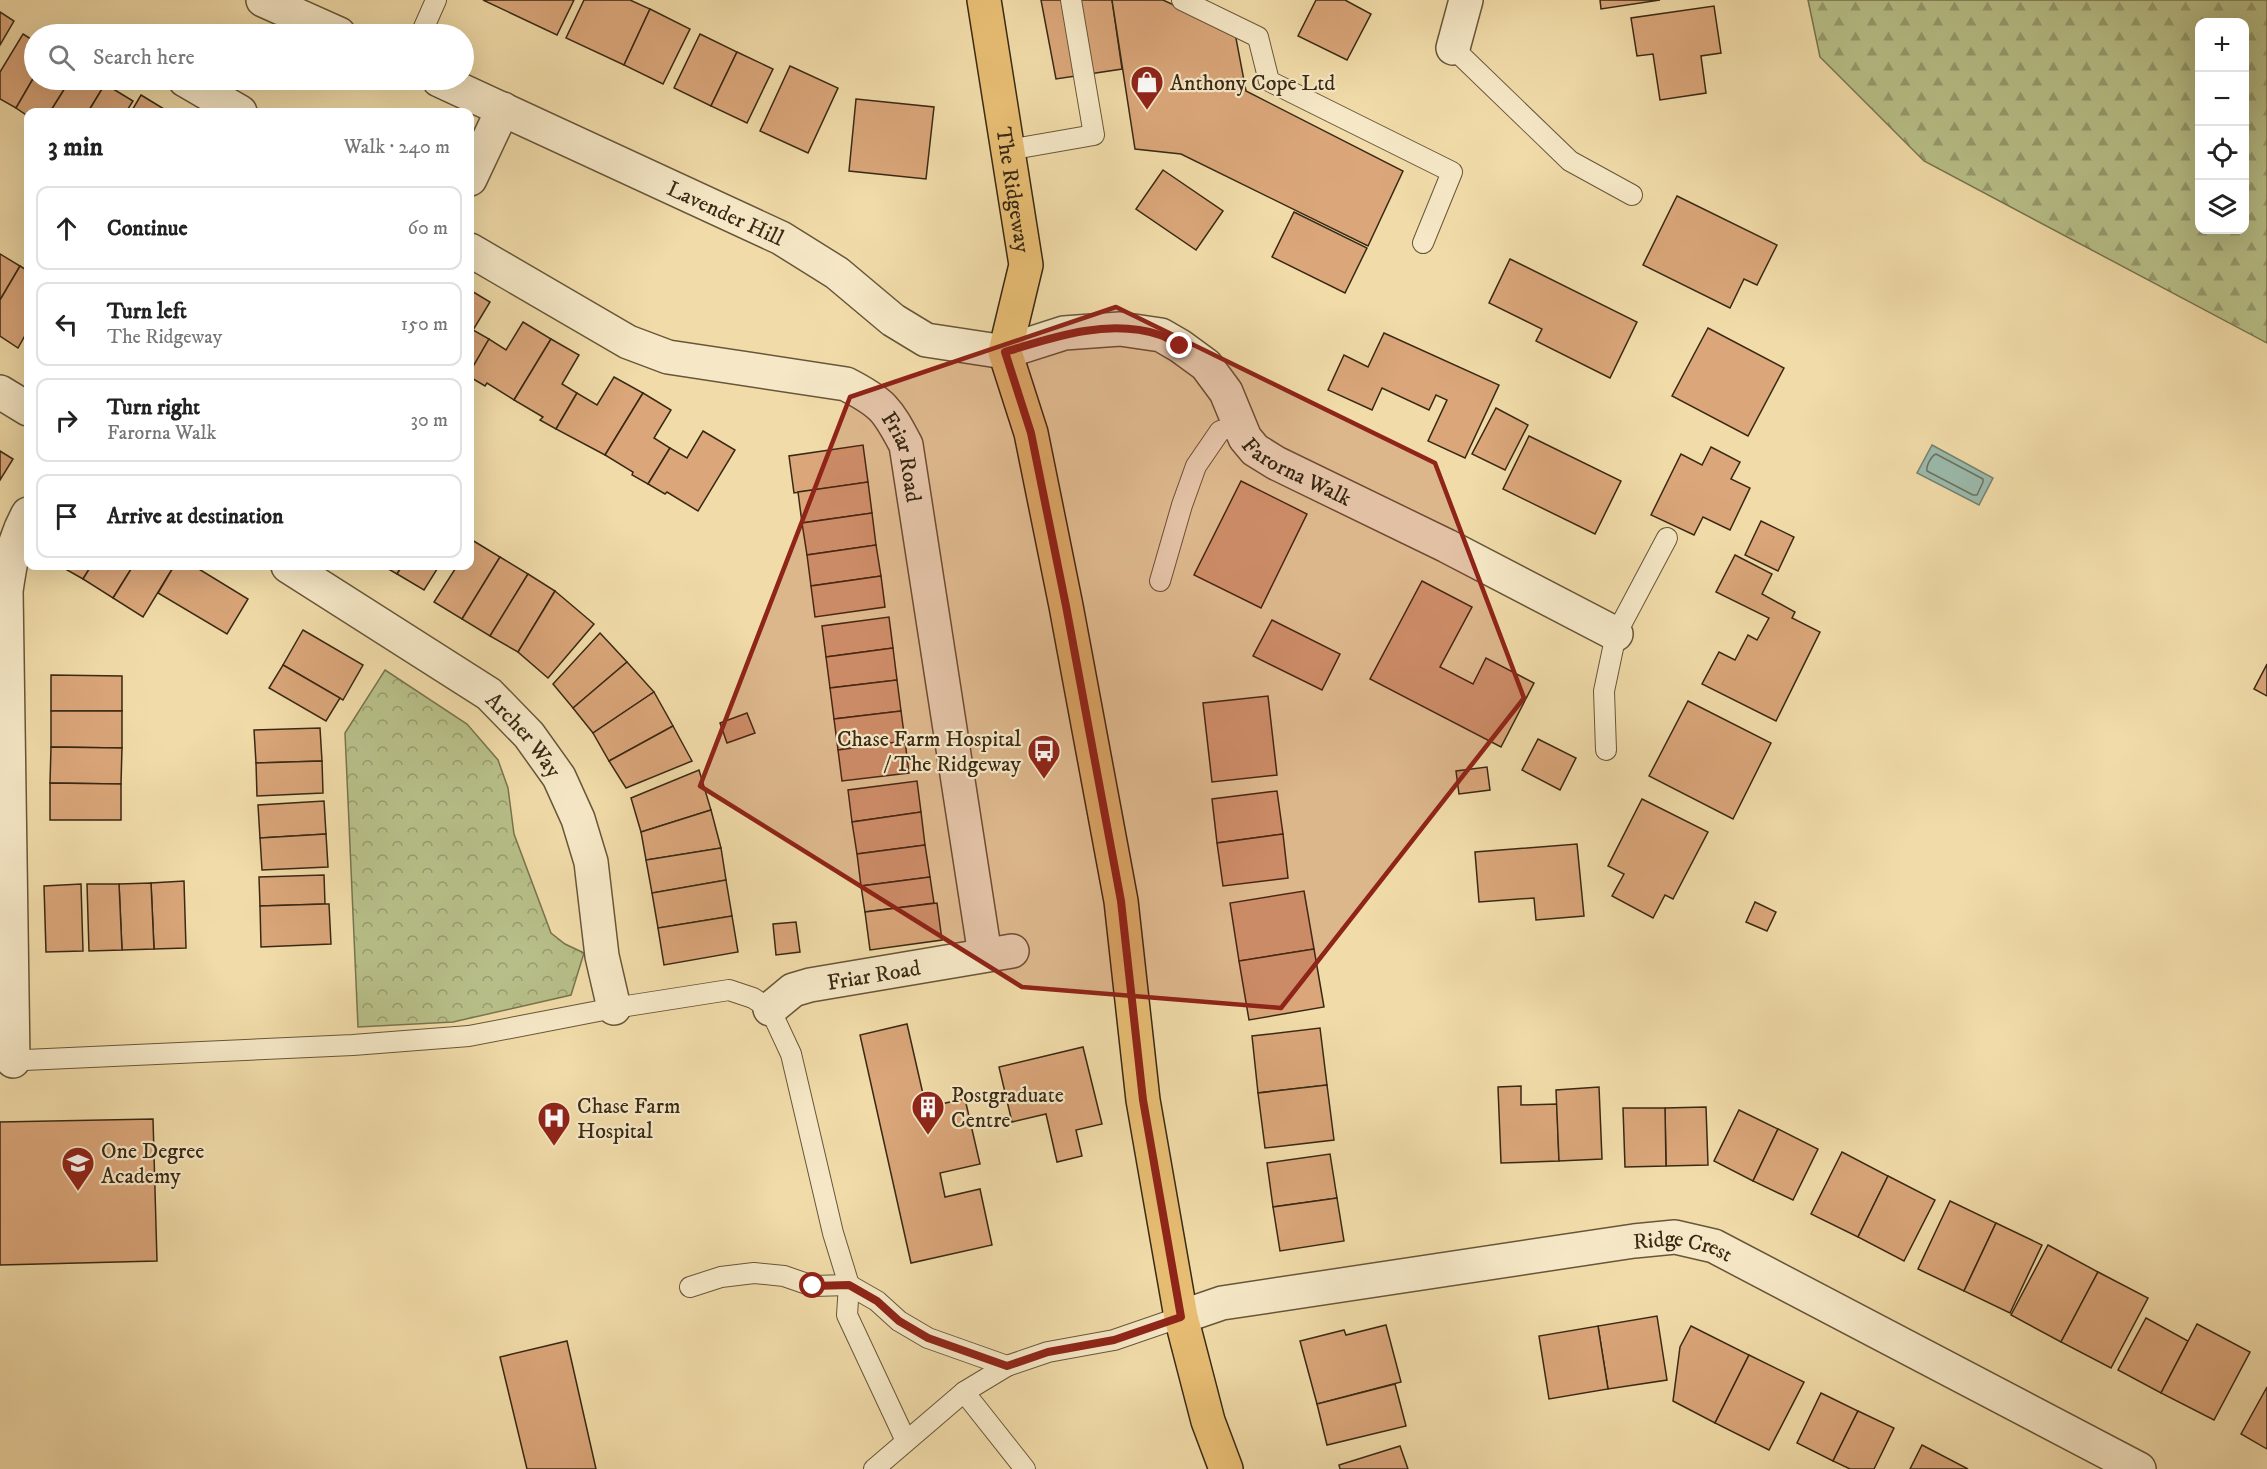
<!DOCTYPE html>
<meta charset="utf-8">
<style>
body{margin:0;font-family:"IM FELL DW Pica",serif;background:#f6f6f6;color:#222}
.controls{position:absolute;right:18px;top:18px;display:grid;overflow:hidden;border-radius:12px;box-shadow:0 6px 24px #0002}
.controls button{width:54px;height:54px;display:grid;place-items:center;padding:0;border:0;border-bottom:2px solid #e0e0e0;background:#fff;color:#222;font:30px sans-serif}
.stop{position:absolute;width:18px;height:18px;margin:-14px;border:4px solid #8f2418;border-radius:50%;background:#fff}
.stop.end{background:#8f2418;border-color:#fff;box-shadow:0 2px 6px #0008}
.list{margin:0;padding:0;list-style:none}
h2{display:flex;justify-content:space-between;align-items:center;height:78px;margin:0;padding:0 24px;font-size:26px}
h2 small{font-size:20px;font-weight:400;color:#767676}
.list li{display:grid;grid-template-columns:39px 1fr auto;gap:18px;align-items:center;box-sizing:border-box;height:84px;margin:0 12px 12px;padding:0 12px;border:2px solid #e0e0e0;border-radius:12px}
.list b{display:block;font-size:22px;white-space:nowrap}
.list p{margin:0;font-size:20px;white-space:nowrap;color:#767676}
.list em{font-size:20px;font-style:normal;color:#767676}
.icon{flex:none;width:33px;height:33px;fill:none;stroke:currentColor;stroke-width:2;stroke-linecap:round;stroke-linejoin:round}
.map{position:relative;flex:none;width:2267px;height:1469px;overflow:hidden}
.search{position:absolute;background:#fff;box-shadow:0 6px 24px #0002;left:24px;top:24px;width:450px;height:66px;display:flex;align-items:center;gap:15px;box-sizing:border-box;padding:0 21px;border-radius:33px;color:#767676;font-size:22px}
.panel{position:absolute;background:#fff;box-shadow:0 6px 24px #0002;left:24px;top:108px;width:450px;height:462px;border-radius:12px}
.map>svg:first-child{display:block}
.forest{fill:url(#forest-firs);stroke:#78744e;stroke-width:1.5;fill-rule:evenodd}
.park{fill:url(#park-crowns);stroke:#78744e;stroke-width:1.5}
.water{fill:#9bbbad;stroke:#748170;stroke-width:1.5}
.lines{fill:none;stroke-linecap:round;stroke-linejoin:round}
.shore{stroke:#6a7260;stroke-width:1.5}
.building{fill:#daa67a;stroke:#392914;stroke-width:1.5}
.service-casing{stroke:#675639;stroke-width:22}
.minor-casing{stroke:#675639;stroke-width:36}
.tertiary-casing{stroke:#675639;stroke-width:36}
.primary-casing{stroke:#392914;stroke-width:36}
.service{stroke:#f6e8c7;stroke-width:20}
.minor{stroke:#f6e8c7;stroke-width:33}
.tertiary{stroke:#f6e8c7;stroke-width:33}
.primary{stroke:#e8be74;stroke-width:33}
.route{stroke:#8f2418;stroke-width:8}
.marked{fill:#8f2418;fill-opacity:0.2;stroke:#8f2418;stroke-width:4.5;stroke-linejoin:round}
.labels{text-anchor:middle;stroke-width:4.5;stroke-linejoin:round;paint-order:stroke}
.poi-label{font-size:22px;fill:#392914;stroke:#f6e8c7;text-anchor:start}
.street-label{font-size:22px;fill:#392914;stroke:#f6e8c7}
</style>
<div class="map">
<svg width="2267" height="1469" viewBox="0 0 2267 1469">
<defs>
<pattern id="forest-firs" width="22" height="20" patternUnits="userSpaceOnUse" patternTransform="scale(1.5)"><rect width="22" height="20" fill="#b8c089"/><path d="M5 1l3.5 6h-7zM16 11l3.5 6h-7z" fill="#979c6f"/></pattern>
<pattern id="park-crowns" width="20" height="18" patternUnits="userSpaceOnUse" patternTransform="scale(1.5)"><rect width="20" height="18" fill="#b8c089"/><path d="M2 6a3 3 0 1 1 6 0M12 15a3 3 0 1 1 6 0" fill="none" stroke="#979c6f"/></pattern>
</defs>
<rect width="100%" height="100%" fill="#f1dca9"/>
<filter id="stains"><feTurbulence type="fractalNoise" baseFrequency=".00333" numOctaves="4"/><feColorMatrix values="0 0 0 0 .2 0 0 0 0 .09 0 0 0 0 .02 0 0 0 .5 -.17"/></filter>
<radialGradient id="worn" r=".72"><stop offset=".6" stop-color="#630" stop-opacity="0"/><stop offset="1" stop-color="#630" stop-opacity=".3"/></radialGradient>
<path class="forest" d="M1808,0H2267V343L1924,161L1820,57ZM2200,22H2244V230H2200Z"/>
<path class="park" d="M385,670L467,724L498,760L508,788L514,834L551,933L565,944L584,953L571,995L453,1022L358,1027L345,733Z"/>
<path class="water" d="M1932,445L1993,478L1979,505L1917,473Z"/>
<g class="lines">
<path class="shore" d="M1936,454L1983,479V482L1977,495H1973L1927,471C1926,466 1931,456 1936,454Z"/>
</g>
<g class="building">
<path d="M483,0H574L557,35Z"/>
<path d="M584,0H630L650,9L624,65L566,38Z"/>
<path d="M1041,0H1112L1122,69L1056,79Z"/>
<path d="M1112,0H1163L1235,33L1246,91L1403,171L1368,246L1181,154L1135,149Z"/>
<path d="M1316,0H1345L1371,14L1347,60L1298,36Z"/>
<path d="M1600,0H1660L1601,9Z"/>
<path d="M1714,6L1721,53L1701,56L1706,93L1660,100L1653,54L1637,56L1631,18Z"/>
<path d="M650,9L690,29L663,84L624,65Z"/>
<path d="M0,12L14,21L0,45Z"/>
<path d="M23,34L34,41V77L16,108L0,99V72Z"/>
<path d="M700,34L737,52L711,106L674,88Z"/>
<path d="M737,52L773,69L747,123L711,106Z"/>
<path d="M790,66L838,88L808,153L760,131Z"/>
<path d="M34,77V80H70L50,112H28V116L16,108Z"/>
<path d="M70,80H98L105,84L88,112H50Z"/>
<path d="M105,84L133,101L126,112H88Z"/>
<path d="M141,95L169,112H131Z"/>
<path d="M856,99L934,107L926,179L849,171Z"/>
<path d="M1163,170L1223,211L1196,250L1136,209Z"/>
<path d="M1677,196L1777,245L1757,285L1744,279L1730,308L1643,265Z"/>
<path d="M1294,212L1367,248L1345,293L1272,257Z"/>
<path d="M0,254L20,266L0,300Z"/>
<path d="M1510,259L1637,322L1610,378L1536,341L1542,329L1489,303Z"/>
<path d="M20,266L28,271V330L18,348L0,336V300Z"/>
<path d="M470,290L490,302L473,330L489,339L470,372Z"/>
<path d="M523,322L551,339L514,400L487,383L485,386L470,377V372L489,339L506,350Z"/>
<path d="M1708,328L1784,368L1748,436L1672,396Z"/>
<path d="M1384,333L1499,385L1465,458L1428,441L1447,400L1436,395L1429,410L1382,388L1372,410L1328,390L1344,355L1368,367Z"/>
<path d="M551,339L579,355L562,384L577,393L556,429L540,420L543,417L514,400Z"/>
<path d="M614,377L643,393L605,455L556,429L577,393L597,405Z"/>
<path d="M643,393L671,410L654,438L670,448L648,484L632,475L633,472L605,455Z"/>
<path d="M1496,408L1528,425L1505,470L1472,454Z"/>
<path d="M703,431L735,450L698,511L667,492L665,494L648,484L670,448L687,458Z"/>
<path d="M1529,436L1621,481L1595,534L1503,489Z"/>
<path d="M863,445L868,482L794,493L789,456Z"/>
<path d="M1711,447L1740,462L1731,479L1750,488L1730,530L1703,517L1694,535L1651,515L1681,454L1702,465Z"/>
<path d="M0,451L13,459L0,480Z"/>
<path d="M1241,481L1307,514L1261,608L1194,575Z"/>
<path d="M868,482L872,513L802,523L798,492Z"/>
<path d="M872,513L876,545L807,555L802,523Z"/>
<path d="M1761,521L1794,537L1778,571L1745,555Z"/>
<path d="M472,540L500,557L462,619L434,602L457,566H470V545Z"/>
<path d="M876,545L881,576L811,586L807,555Z"/>
<path d="M1735,555L1772,574L1762,594L1795,612L1792,618L1820,632L1776,721L1702,684L1719,652L1735,660L1748,635L1757,640L1769,618L1716,592Z"/>
<path d="M500,557L528,574L490,636L462,619Z"/>
<path d="M60,566H91L83,579Z"/>
<path d="M91,566H133L113,598L83,579Z"/>
<path d="M133,566H174L143,617L113,598Z"/>
<path d="M174,566H194L248,599L227,634L158,593Z"/>
<path d="M383,566H402L397,574Z"/>
<path d="M402,566H439L424,590L397,574Z"/>
<path d="M528,574L555,591L518,652L490,636Z"/>
<path d="M881,576L885,607L815,617L811,586Z"/>
<path d="M1422,581L1472,607L1440,667L1473,684L1486,658L1534,683L1501,747L1370,679Z"/>
<path d="M555,591L594,624L548,678L518,652Z"/>
<path d="M889,617L893,648L826,657L822,626Z"/>
<path d="M1272,620L1340,654L1322,690L1253,656Z"/>
<path d="M303,630L363,665L343,700L283,665Z"/>
<path d="M600,633L627,662L573,708L553,684Z"/>
<path d="M893,648L897,680L830,688L826,657Z"/>
<path d="M627,662L654,692L593,733L573,708Z"/>
<path d="M2267,664V696L2254,689Z"/>
<path d="M283,665L340,698L326,721L269,688Z"/>
<path d="M51,675L122,676V711H51Z"/>
<path d="M897,680L901,711L834,719L830,688Z"/>
<path d="M654,692L673,726L609,761L593,733Z"/>
<path d="M1268,696L1277,775L1212,782L1203,703Z"/>
<path d="M1688,701L1771,743L1733,819L1649,776Z"/>
<path d="M51,711H122V748L51,747Z"/>
<path d="M901,711L905,741L838,750L834,719Z"/>
<path d="M747,713L755,733L727,743L720,723Z"/>
<path d="M673,726L692,761L626,788L609,761Z"/>
<path d="M320,728L322,761L256,763L254,730Z"/>
<path d="M1538,739L1576,758L1560,790L1522,770Z"/>
<path d="M905,741L909,773L842,781L838,750Z"/>
<path d="M51,747L122,748L121,784L50,783Z"/>
<path d="M322,761L323,793L257,796L256,763Z"/>
<path d="M1487,767L1490,790L1459,794L1456,771Z"/>
<path d="M699,770L711,810L641,832L631,798Z"/>
<path d="M917,781L921,812L852,822L848,790Z"/>
<path d="M50,783L121,784V820H50Z"/>
<path d="M1277,791L1283,834L1217,843L1212,799Z"/>
<path d="M1642,799L1708,832L1673,899L1665,895L1653,918L1612,896L1624,874L1608,866Z"/>
<path d="M324,801L326,834L260,838L258,805Z"/>
<path d="M711,810L721,848L646,860L641,832Z"/>
<path d="M921,812L925,845L857,854L852,822Z"/>
<path d="M326,834L328,867L262,870L260,838Z"/>
<path d="M1283,834L1288,878L1223,886L1217,843Z"/>
<path d="M1577,844L1584,916L1536,920L1534,898L1479,902L1475,852Z"/>
<path d="M925,845L930,877L861,886L857,854Z"/>
<path d="M721,848L726,880L652,893L646,860Z"/>
<path d="M324,875L325,904L260,906L259,877Z"/>
<path d="M930,877L934,903L865,912L861,886Z"/>
<path d="M726,880L732,916L658,928L652,893Z"/>
<path d="M184,881L186,948L154,949L151,883Z"/>
<path d="M151,883L154,949L122,950L119,884Z"/>
<path d="M81,884L83,951L46,952L44,886Z"/>
<path d="M87,884H119L122,950L89,951Z"/>
<path d="M1304,891L1314,949L1239,961L1230,903Z"/>
<path d="M1755,902L1776,912L1767,931L1746,922Z"/>
<path d="M937,903L942,940L870,950L865,912Z"/>
<path d="M325,904H329L331,944L261,947L260,906Z"/>
<path d="M732,916L738,952L664,965L658,928Z"/>
<path d="M796,922L800,952L776,955L773,924Z"/>
<path d="M1314,949L1324,1007L1249,1020L1239,961Z"/>
<path d="M907,1024L926,1107L965,1099L980,1164L940,1173L945,1197L980,1189L992,1245L911,1263L860,1035Z"/>
<path d="M1320,1028L1327,1085L1258,1093L1252,1036Z"/>
<path d="M1083,1047L1102,1124L1076,1130L1082,1156L1057,1162L1046,1114L1012,1122L999,1067Z"/>
<path d="M1327,1085L1334,1140L1265,1148L1258,1093Z"/>
<path d="M1521,1086V1105L1557,1104L1559,1161L1501,1163L1498,1087Z"/>
<path d="M1599,1087L1602,1159L1559,1161L1556,1090Z"/>
<path d="M1706,1107L1708,1165L1666,1166L1665,1108Z"/>
<path d="M1623,1108H1665L1666,1166L1625,1167Z"/>
<path d="M1739,1110L1778,1129L1753,1181L1714,1161Z"/>
<path d="M153,1119L157,1261L0,1265V1122Z"/>
<path d="M1778,1129L1818,1149L1793,1200L1753,1181Z"/>
<path d="M1842,1152L1888,1176L1858,1237L1811,1214Z"/>
<path d="M1330,1154L1337,1198L1273,1207L1267,1163Z"/>
<path d="M1888,1176L1935,1200L1904,1261L1858,1237Z"/>
<path d="M1337,1198L1344,1241L1280,1251L1273,1207Z"/>
<path d="M1950,1201L1996,1223L1964,1291L1918,1269Z"/>
<path d="M1996,1223L2042,1245L2010,1313L1964,1291Z"/>
<path d="M2048,1245L2098,1272L2061,1342L2011,1315Z"/>
<path d="M2098,1272L2148,1298L2111,1368L2061,1342Z"/>
<path d="M1657,1316L1667,1380L1608,1389L1598,1326Z"/>
<path d="M2146,1318L2188,1341L2161,1393L2118,1370Z"/>
<path d="M2197,1324L2250,1352L2214,1420L2161,1393Z"/>
<path d="M1386,1325L1401,1382L1317,1404L1300,1341L1344,1330L1346,1335Z"/>
<path d="M1598,1326L1608,1389L1549,1399L1539,1336Z"/>
<path d="M1691,1326L1749,1355L1715,1423L1673,1401L1680,1347Z"/>
<path d="M567,1341L596,1469H527L500,1357Z"/>
<path d="M1749,1355L1804,1382L1769,1450L1715,1423Z"/>
<path d="M1395,1384L1406,1426L1327,1445L1317,1404Z"/>
<path d="M2267,1387V1449L2241,1434Z"/>
<path d="M1821,1393L1858,1411L1833,1461L1797,1443Z"/>
<path d="M1858,1411L1894,1428L1874,1469H1850L1833,1461Z"/>
<path d="M1922,1445L1968,1469H1910Z"/>
<path d="M1400,1446L1408,1469H1340L1339,1465Z"/>
</g>
<g class="lines">
<g class="service-casing">
<g id="service">
<path d="M1182,0L1258,37L1269,81L1452,172L1423,243"/>
<path d="M421,34L436,0"/>
<path d="M1453,48L1570,161L1632,195"/>
<path d="M1008,150L1094,135L1071,0"/>
<path d="M1160,581L1182,505L1196,466L1220,431L1239,425"/>
<path d="M1606,750L1604,691L1616,634L1667,538"/>
<path d="M3,1061L353,1045L469,1036L614,1008L729,990L753,998L770,1009L791,1054L833,1233L849,1285L847,1315L906,1441"/>
<path d="M690,1287L721,1277L754,1273L784,1276L813,1286L849,1285L877,1301L899,1321L928,1338L1007,1366"/>
<path d="M964,1392L1025,1469"/>
<path d="M874,1469L964,1392L1007,1366L1048,1352L1114,1340L1181,1317"/>
</g>
</g>
<g class="minor-casing">
<g id="minor">
<path d="M1453,48L1466,0"/>
<path d="M185,80L240,112"/>
<path d="M470,179L503,109"/>
<path id="s1" d="M470,250L628,342L668,357L846,384C883,403 887,409 906,445L985,955"/>
<path id="s2" d="M1005,352L1064,333L1120,329L1161,335L1180,346L1206,365L1226,392L1245,438L1255,450L1276,463L1447,546L1616,634"/>
<path d="M0,392L28,409"/>
<path id="s3" d="M288,566L489,694L529,735L559,777L578,819L591,862L602,956L614,1008"/>
<path id="s4" d="M770,1009L793,990L810,985L1012,951"/>
<path d="M13,1061L6,591C10,563 14,539 28,514"/>
<path id="s5" d="M1181,1317L1222,1303L1634,1241L1675,1237L1714,1246L2139,1469"/>
</g>
</g>
<g class="tertiary-casing">
<g id="tertiary">
<path d="M263,0L339,34"/>
<path id="s6" d="M439,80L781,238L837,273L893,320L926,340L1005,352"/>
</g>
</g>
<g class="primary-casing">
<g id="primary">
<path id="s7" d="M984,0L1026,265L1005,352L1031,433L1066,606L1121,901L1143,1100L1181,1317L1208,1421L1226,1469"/>
</g>
</g>
<use href="#service" class="service"/>
<use href="#minor" class="minor"/>
<use href="#tertiary" class="tertiary"/>
<use href="#primary" class="primary"/>
</g>
<g class="lines">
<path class="route" d="M813,1286L849,1285L877,1301L899,1321L928,1338L1007,1366L1048,1352L1114,1340L1181,1317L1143,1100L1121,901L1066,606L1031,433L1005,352C1053,337 1109,318 1160,335C1167,337 1174,342 1180,346"/>
</g>
<path class="marked" d="M1116,307L1435,463L1524,698L1281,1008L1022,987L700,786L850,397Z"/>
<defs>
<g id="shop-pin" transform="scale(1.725)"><path d="M0 17L-7.5 6A9.5 9.5 0 1 1 7.5 6Z" fill="#8f2418" stroke="#f6e8c7"/><path d="M-5-2.5h2.3a2.7 3.5 0 0 1 5.4 0H5L5.5 6h-11ZM-1.5-2.5h3a1.5 2.3 0 0 0-3 0Z" fill="#fff"/></g>
<g id="bus-pin" transform="scale(1.725)"><path d="M0 17L-7.5 6A9.5 9.5 0 1 1 7.5 6Z" fill="#8f2418" stroke="#f6e8c7"/><path d="M-5-6H5V4H4V6H2V4H-2V6H-4V4H-5ZM-3.5-4V0h7V-4ZM-3.5 1.2v1.5H-2V1.2ZM2 1.2v1.5H3.5V1.2Z" fill="#fff"/></g>
<g id="building-pin" transform="scale(1.725)"><path d="M0 17L-7.5 6A9.5 9.5 0 1 1 7.5 6Z" fill="#8f2418" stroke="#f6e8c7"/><path d="M-4-6H4V6H1V3H-1V6H-4ZM-2.5-4.3h1.7v1.8h-1.7ZM.8-4.3h1.7v1.8H.8ZM-2.5-1h1.7V.8h-1.7ZM.8-1h1.7V.8H.8Z" fill="#fff"/></g>
<g id="hospital-pin" transform="scale(1.725)"><path d="M0 17L-7.5 6A9.5 9.5 0 1 1 7.5 6Z" fill="#8f2418" stroke="#f6e8c7"/><path d="M-5-5h3v3.5h4V-5h3V5h-3V1.5h-4V5h-3Z" fill="#fff"/></g>
<g id="school-pin" transform="scale(1.725)"><path d="M0 17L-7.5 6A9.5 9.5 0 1 1 7.5 6Z" fill="#8f2418" stroke="#f6e8c7"/><path d="M0-5L7-2L0 1L-7-2ZM-4 1L0 2.5L4 1V4Q0 6-4 4Z" fill="#fff"/></g>
</defs>
<g fill-rule="evenodd">
<use href="#shop-pin" x="1147" y="82"/>
<use href="#bus-pin" x="1044" y="751"/>
<use href="#building-pin" x="928" y="1107"/>
<use href="#hospital-pin" x="554" y="1118"/>
<use href="#school-pin" x="78" y="1163"/>
</g>
<g class="labels">
<g class="poi-label">
<text x="1170" y="90">Anthony Cope Ltd</text>
<text x="1021" y="746" text-anchor="end">Chase Farm Hospital<tspan x="1021" dy="25">/ The Ridgeway</tspan></text>
<text x="951" y="1102">Postgraduate<tspan x="951" dy="25">Centre</tspan></text>
<text x="577" y="1113">Chase Farm<tspan x="577" dy="25">Hospital</tspan></text>
<text x="101" y="1158">One Degree<tspan x="101" dy="25">Academy</tspan></text>
</g>
<g class="street-label">
<text dy="8" stroke="none"><textPath href="#s7" startOffset="192">The Ridgeway</textPath></text>
<text dy="8" stroke="none"><textPath href="#s6" startOffset="316">Lavender Hill</textPath></text>
<text dy="8" stroke="none"><textPath href="#s1" startOffset="504">Friar Road</textPath></text>
<text dy="8" stroke="none"><textPath href="#s2" startOffset="360">Farorna Walk</textPath></text>
<text dy="8" stroke="none"><textPath href="#s3" startOffset="292">Archer Way</textPath></text>
<text dy="8" stroke="none"><textPath href="#s4" startOffset="112">Friar Road</textPath></text>
<text dy="8" stroke="none"><textPath href="#s5" startOffset="510">Ridge Crest</textPath></text>
</g>
</g>
<rect width="100%" height="100%" filter="url(#stains)"/>
<rect width="100%" height="100%" fill="url(#worn)"/>
</svg>
<div class="controls">
<button>+</button>
<button>−</button>
<button><svg class="icon" aria-label="locate" viewBox="0 0 24 24"><circle cx="12" cy="12" r="6"/><path d="M12 2v4M12 18v4M2 12h4M18 12h4"/></svg></button>
<button><svg class="icon" aria-label="layers" viewBox="0 0 24 24"><path d="M12 4l9 5-9 5-9-5zM3 14l9 5 9-5"/></svg></button>
</div>
<div class="stop" style="left:813px;top:1286px"></div>
<div class="stop end" style="left:1180px;top:346px"></div>
<div class="search"><svg class="icon" aria-label="search" viewBox="0 0 24 24"><circle cx="10" cy="10" r="6"/><path d="M15 15l6 6"/></svg>Search here</div>
<section class="panel">
<h2>3 min<small>Walk · 240 m</small></h2>
<ul class="list">
<li><svg class="icon" aria-label="ahead" viewBox="0 0 24 24"><path d="M12 20V5M6 11l6-6 6 6"/></svg><div><b>Continue</b></div><em>60 m</em></li>
<li><svg class="icon" aria-label="left" viewBox="0 0 24 24"><path d="M17 20v-9H6M10 6l-5 5 5 5"/></svg><div><b>Turn left</b><p>The Ridgeway</p></div><em>150 m</em></li>
<li><svg class="icon" aria-label="right" viewBox="0 0 24 24"><path d="M7 20v-9h11M14 6l5 5-5 5"/></svg><div><b>Turn right</b><p>Farorna Walk</p></div><em>30 m</em></li>
<li><svg class="icon" aria-label="arrive" viewBox="0 0 24 24"><path d="M6 21V4h12l-3 4 3 4H6"/></svg><div><b>Arrive at destination</b></div></li>
</ul>
</section>
</div>
